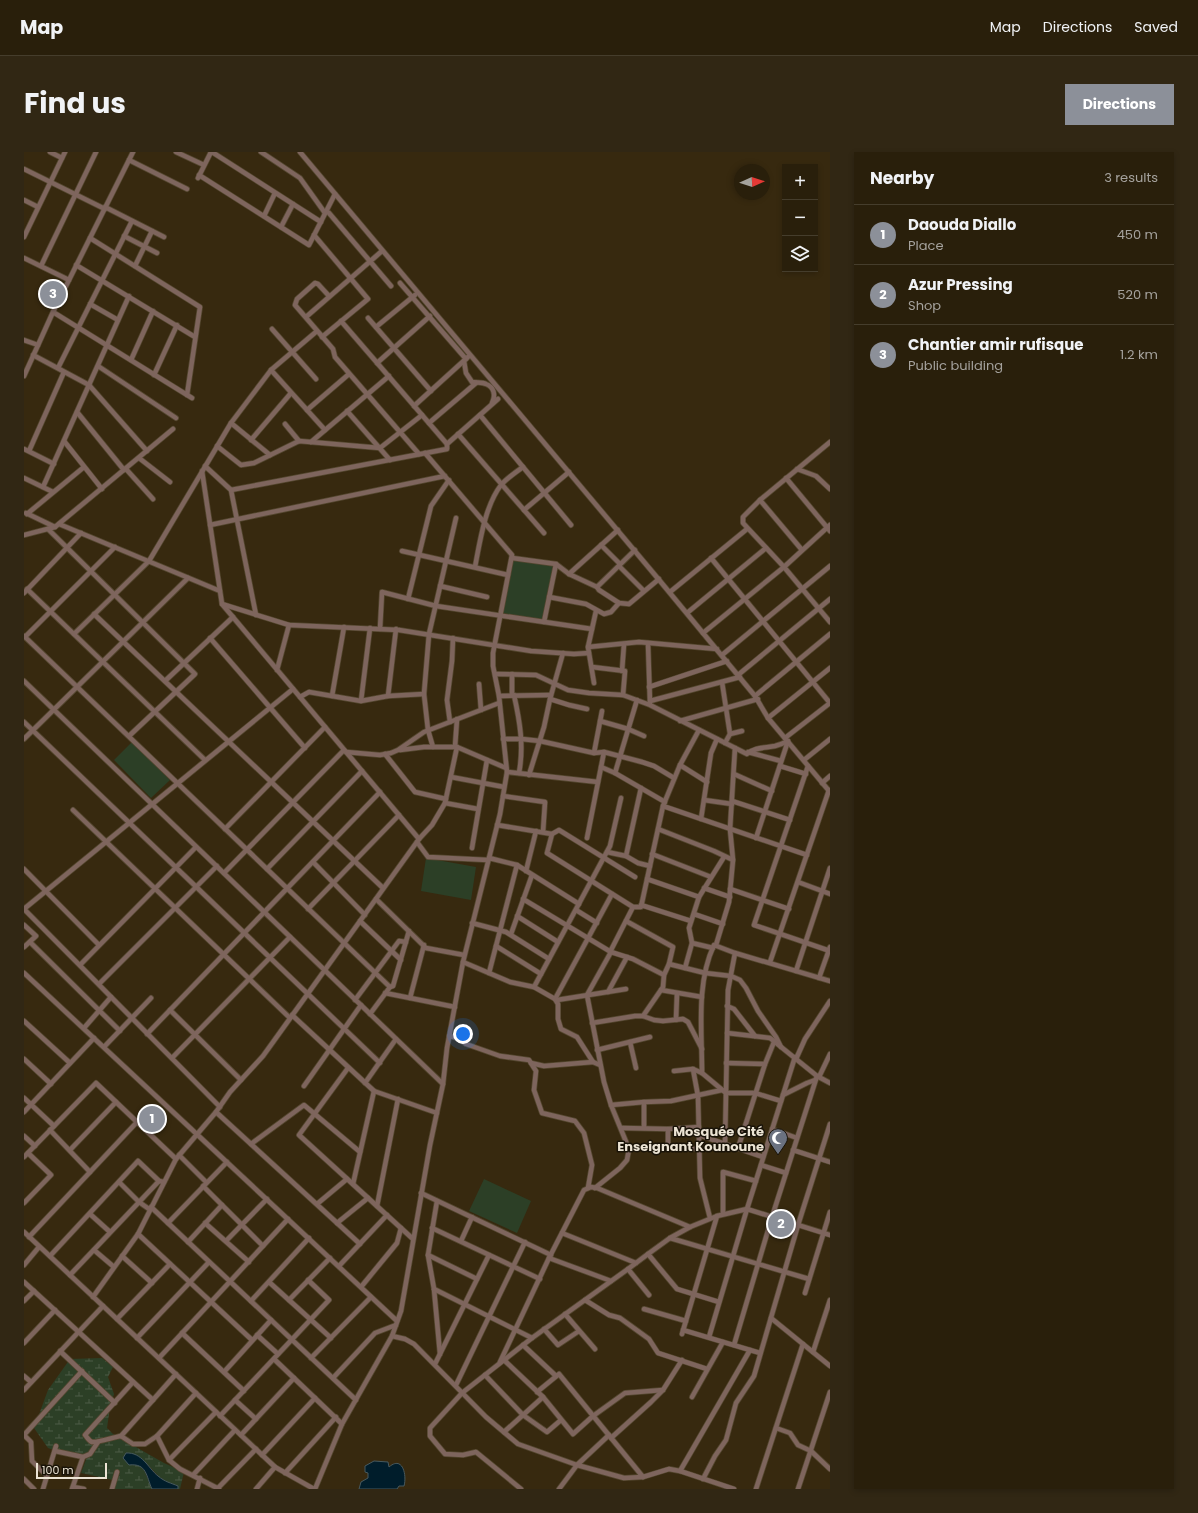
<!DOCTYPE html>
<meta charset="utf-8">
<style>
body{margin:0;font-family:Poppins,sans-serif;background:#312714;color:#f1f3f6}
.controls{position:absolute;right:12px;top:12px;display:grid;overflow:hidden;border-radius:0px;box-shadow:0 2px 6px #0003}
.controls button{width:36px;height:36px;display:grid;place-items:center;padding:0;border:0;border-bottom:1px solid #453d2c;background:#291f0b;color:#f1f3f6;font:20px sans-serif}
.compass{position:absolute;left:710px;top:12px;width:36px;height:36px;border-radius:50%;background:#291f0b;box-shadow:0 2px 6px #0003;rotate:87deg}
.scale{position:absolute;left:12px;bottom:10px;width:71px;box-sizing:border-box;padding-left:4px;border:2px solid #ece4d4;border-top:0;font-size:11px;line-height:14px;white-space:nowrap;color:#ece4d4;-webkit-text-stroke:3px #191308;paint-order:stroke}
.you{position:absolute;left:439px;top:882px;width:14px;height:14px;margin:-10px;border:3px solid #fff;border-radius:50%;background:#1a73e8;box-shadow:0 0 0 6px #1a73e833}
.badge{display:grid;place-items:center;width:26px;height:26px;border-radius:50%;background:#8c9099;color:#fff;font-size:13px;font-weight:700}
.pin{position:absolute;translate:-50% -50%;border:2px solid #fff;box-shadow:0 1px 4px #0006}
.list{margin:0;padding:0;list-style:none}
h2{display:flex;justify-content:space-between;align-items:center;height:52px;margin:0;padding:0 16px;font-size:17px}
h2 small{font-size:13px;font-weight:400;color:#a5a29d}
.list li{display:grid;grid-template-columns:26px 1fr auto;gap:12px;align-items:center;box-sizing:border-box;height:60px;padding:0 16px;border-top:1px solid #453d2c}
.list b{display:block;font-size:15px;white-space:nowrap}
.list p{margin:0;font-size:13px;white-space:nowrap;color:#a5a29d}
.list em{font-size:13px;font-style:normal;color:#a5a29d}
.icon{flex:none;width:22px;height:22px;fill:none;stroke:currentColor;stroke-width:2;stroke-linecap:round;stroke-linejoin:round}
.map{position:relative;flex:none;width:806px;height:1337px;overflow:hidden;border-radius:0px}
header{display:flex;align-items:center;gap:24px;box-sizing:border-box;height:56px;padding:0 20px;background:#291f0b;border-bottom:1px solid #453d2c}
header strong{font-size:19px}
nav{display:flex;gap:22px;margin-inline-start:auto;font-size:14px}
.intro{display:flex;align-items:center;justify-content:space-between;box-sizing:border-box;height:96px;padding:0 24px}
h1{margin:0;font-size:28px}
.button{padding:10px 18px;border-radius:0px;background:#8c9099;color:#fff;font-size:14px;font-weight:700}
main{display:flex;gap:24px;padding:0 24px}
aside{flex:1;background:#291f0b;border-radius:0px;box-shadow:0 2px 6px #0003}
.map>svg:first-child{display:block}
.wetland{fill:url(#wetland-marsh)}
.pitch{fill:#2c3f26}
.water{fill:#001d2b;stroke:#47595e}
.lines{fill:none;stroke-linecap:round;stroke-linejoin:round}
.minor-casing{stroke:#54472f;stroke-width:6}
.minor{stroke:#7e655d;stroke-width:4.5}
.labels{text-anchor:middle;stroke-width:3;stroke-linejoin:round;paint-order:stroke}
.poi-label{font-size:13px;font-weight:bold;fill:#ece4d4;stroke:#191308;text-anchor:end}
</style>
<header>
<strong>Map</strong>
<nav><a>Map</a><a>Directions</a><a>Saved</a></nav>
</header>
<div class="intro"><h1>Find us</h1><a class="button">Directions</a></div>
<main>
<div class="map">
<svg width="806" height="1337" viewBox="0 0 806 1337">
<defs>
<pattern id="wetland-marsh" width="20" height="14" patternUnits="userSpaceOnUse"><rect width="20" height="14" fill="#2c3f26"/><path d="M1 5h8M5 5V1M11 12h8M15 12V8" fill="none" stroke="#4b5b45"/></pattern>
</defs>
<rect width="100%" height="100%" fill="#37290f"/>
<path class="wetland" d="M78,1206L89,1215L84,1225L90,1242L86,1255L83,1276L89,1282L140,1311L160,1320L156,1337H154L152,1333C138,1331 132,1320 122,1311L110,1313H115L120,1318L128,1337H87L89,1328L57,1321L63,1305L40,1302L24,1296L10,1276L24,1238L46,1207Z"/>
<g class="pitch">
<path d="M489,408L530,413L519,468L478,461Z"/>
<path d="M108,590L146,628L127,646L90,608Z"/>
<path d="M402,706L452,715L447,748L397,739Z"/>
<path d="M460,1027L507,1049L493,1081L445,1059Z"/>
</g>
<g class="water">
<path d="M102,1301C118,1300 124,1316 134,1324C141,1330 147,1331 154,1334V1337H128C122,1324 123,1311 105,1313L99,1306Z"/>
<path d="M350,1309L364,1310L365,1315C379,1303 383,1324 380,1334H375L373,1337H335L337,1330L344,1326V1321L341,1320V1314Z"/>
</g>
<g class="lines">
<g class="minor-casing">
<g id="minor">
<path d="M26,0L38,6"/>
<path d="M152,0L180,13"/>
<path d="M188,0L297,70"/>
<path d="M237,0L276,26L301,61"/>
<path d="M276,0L636,429L731,544L744,566L806,640"/>
<path d="M105,8L163,37"/>
<path d="M0,17L81,57"/>
<path d="M175,23L285,93L311,42"/>
<path d="M174,26L187,0"/>
<path d="M0,48L14,55"/>
<path d="M81,55L140,85"/>
<path d="M305,61L367,134"/>
<path d="M240,64L251,41"/>
<path d="M257,75L269,52"/>
<path d="M290,83L344,147L298,185"/>
<path d="M100,84L133,101"/>
<path d="M0,85L41,0"/>
<path d="M66,86L176,155L163,243"/>
<path d="M0,106L45,128"/>
<path d="M52,113L171,185"/>
<path d="M17,114L72,0"/>
<path d="M111,114L128,79"/>
<path d="M376,131L442,207"/>
<path d="M305,144L294,132L291,131L273,147L271,153L309,197L311,205L395,302"/>
<path d="M66,152L94,168"/>
<path d="M29,160L168,246"/>
<path d="M282,165L358,99"/>
<path d="M344,166L407,239"/>
<path d="M352,175L391,143"/>
<path d="M248,177L292,227"/>
<path d="M0,188L14,193"/>
<path d="M9,203L65,233L123,299"/>
<path d="M107,208L129,159"/>
<path d="M440,209L442,221L448,230C453,231 458,230 462,232C470,235 472,243 468,251"/>
<path d="M353,211L406,164"/>
<path d="M74,214L152,266"/>
<path d="M34,216L108,69"/>
<path d="M247,218L301,278"/>
<path d="M130,223L153,173"/>
<path d="M0,224L29,160L109,0"/>
<path d="M390,254L444,205"/>
<path d="M283,258L325,222"/>
<path d="M323,259L366,308"/>
<path d="M53,260L100,318"/>
<path d="M456,263L547,373"/>
<path d="M207,271L246,303"/>
<path d="M405,271L452,231"/>
<path d="M261,272L275,289"/>
<path d="M434,282L520,381"/>
<path d="M227,288L267,241"/>
<path d="M40,289L78,337"/>
<path d="M287,290L365,224"/>
<path d="M806,290L736,348L719,365V371L760,415L806,470"/>
<path d="M423,292L474,247"/>
<path d="M193,294L217,313L230,311L275,289L356,296L398,263"/>
<path d="M0,297L30,312"/>
<path d="M5,299L40,220"/>
<path d="M115,306L146,330"/>
<path d="M181,314L207,338L232,463"/>
<path d="M102,317L129,347"/>
<path d="M773,317L792,324L806,337"/>
<path d="M178,319L198,452L395,687"/>
<path d="M0,326L29,340"/>
<path d="M762,326L806,379"/>
<path d="M19,335L105,144"/>
<path d="M207,338L423,297V292L317,169"/>
<path d="M736,348L778,398"/>
<path d="M500,358L545,320"/>
<path d="M2,361L31,375"/>
<path d="M3,362L60,315"/>
<path d="M35,372L196,439"/>
<path d="M186,373L421,324"/>
<path d="M24,377L171,522L105,584"/>
<path d="M0,383L31,375L149,277"/>
<path d="M577,393L596,412"/>
<path d="M378,399L484,423"/>
<path d="M488,406L532,412L545,422L573,435L575,438L595,451L605,452L635,427"/>
<path d="M687,406L806,551"/>
<path d="M595,414L620,439"/>
<path d="M451,415C456,389 461,354 477,333C483,326 492,320 499,315"/>
<path d="M545,422L594,378"/>
<path d="M416,434L463,445"/>
<path d="M573,435L611,398"/>
<path d="M3,437L181,608"/>
<path d="M646,440L723,377"/>
<path d="M0,441L57,381"/>
<path d="M525,445L562,452L580,462L587,460L595,451"/>
<path d="M384,447L407,354L425,328"/>
<path d="M198,452L265,473L375,478L507,499L550,502L565,501"/>
<path d="M663,461L742,396"/>
<path d="M70,462L359,736"/>
<path d="M520,470L532,412"/>
<path d="M356,477L358,440L412,454L568,477"/>
<path d="M679,481L760,415L806,373"/>
<path d="M50,482L125,409L207,271L247,218L293,179"/>
<path d="M0,484L366,835"/>
<path d="M1,485L91,395"/>
<path d="M186,486L281,596"/>
<path d="M624,491L626,551"/>
<path d="M564,495L615,490L693,497"/>
<path d="M698,503L806,414"/>
<path d="M568,515L601,519L599,543"/>
<path d="M253,518L265,473"/>
<path d="M598,519L600,492"/>
<path d="M471,522L512,523L544,538L565,541L599,543L626,553L723,602C730,595 742,596 751,594C755,593 760,591 764,589"/>
<path d="M714,523L806,447"/>
<path d="M0,529L419,932"/>
<path d="M141,529L209,465"/>
<path d="M698,530L706,582L701,591"/>
<path d="M570,531L564,495L572,459"/>
<path d="M455,532L457,558"/>
<path d="M625,535L703,509"/>
<path d="M488,543V522"/>
<path d="M490,543C496,570 500,594 495,621"/>
<path d="M308,544L320,475"/>
<path d="M364,544L372,477"/>
<path d="M475,544L527,543"/>
<path d="M731,544L806,482"/>
<path d="M276,545L285,540L337,549L364,544L400,542"/>
<path d="M526,547L545,553L563,557"/>
<path d="M337,549L346,476"/>
<path d="M626,549L716,525"/>
<path d="M744,566L806,516"/>
<path d="M576,569L604,577L620,584"/>
<path d="M656,569L734,547"/>
<path d="M0,570L356,911"/>
<path d="M426,570L423,548L428,509L429,486"/>
<path d="M706,582L718,579"/>
<path d="M761,586L806,551"/>
<path d="M0,587L164,426"/>
<path d="M479,587H498L516,589L570,601L580,600L618,610L630,614L650,626"/>
<path d="M409,595L404,578L400,542L405,482L432,366"/>
<path d="M431,595L433,567"/>
<path d="M376,598L400,595H433L482,616"/>
<path d="M322,600L356,603L367,601L374,598L400,580L475,551"/>
<path d="M724,600L757,609"/>
<path d="M570,601L578,559"/>
<path d="M361,602L391,640L422,647"/>
<path d="M780,608L806,587"/>
<path d="M656,613L683,630"/>
<path d="M756,614L782,622"/>
<path d="M784,614L730,773L806,799"/>
<path d="M577,615L591,621L641,650"/>
<path d="M483,620L574,630"/>
<path d="M591,621L613,548"/>
<path d="M710,622L748,639"/>
<path d="M505,623L520,575L526,547L539,501"/>
<path d="M427,625L480,635"/>
<path d="M798,631L806,624"/>
<path d="M479,644L521,650L519,680"/>
<path d="M680,648L708,652"/>
<path d="M708,649L766,668"/>
<path d="M421,651L454,657"/>
<path d="M639,654L783,703"/>
<path d="M49,658L266,866"/>
<path d="M677,667L687,601L693,587"/>
<path d="M473,673L528,682L535,678L611,725"/>
<path d="M201,677L301,575"/>
<path d="M634,677L690,699L709,708"/>
<path d="M528,682L523,701L609,755H617L639,654L656,613L675,578"/>
<path d="M563,686L580,600"/>
<path d="M732,686L764,589"/>
<path d="M393,690L404,705L464,708"/>
<path d="M448,696L463,608"/>
<path d="M583,700L602,704L614,711L626,714"/>
<path d="M628,702L687,725"/>
<path d="M602,704L617,636"/>
<path d="M465,706L493,713L555,752"/>
<path d="M289,710L341,763"/>
<path d="M0,717L75,793"/>
<path d="M243,717L338,619"/>
<path d="M502,719L512,679"/>
<path d="M200,721L320,598"/>
<path d="M623,727L675,745"/>
<path d="M774,730L806,742"/>
<path d="M680,736L706,745"/>
<path d="M706,737L765,757"/>
<path d="M352,747L402,796L440,803"/>
<path d="M499,747L587,800L609,807L640,823"/>
<path d="M617,753L667,769"/>
<path d="M0,757L269,537"/>
<path d="M0,757L196,955"/>
<path d="M284,757L375,663"/>
<path d="M552,758L573,771"/>
<path d="M670,762L699,772"/>
<path d="M493,764L534,790"/>
<path d="M336,769L377,808"/>
<path d="M602,769L649,795L645,812L640,823L639,835L619,864"/>
<path d="M448,771L482,780L525,807"/>
<path d="M0,773L12,784L0,795"/>
<path d="M487,782L508,723"/>
<path d="M6,790L96,879"/>
<path d="M668,791L689,796"/>
<path d="M692,793L705,750L709,708L706,677L711,596"/>
<path d="M472,794L517,822"/>
<path d="M586,800L609,755"/>
<path d="M439,810L486,830L510,835L531,847L534,852V867L537,877L553,885L569,910L576,913"/>
<path d="M746,810L805,638"/>
<path d="M645,812L681,821L707,824L716,828L722,836L734,859L752,885L757,895"/>
<path d="M56,813L172,695"/>
<path d="M661,816L668,791L665,776L675,745L700,705"/>
<path d="M772,819L806,716"/>
<path d="M0,821L373,1169"/>
<path d="M465,821L493,713"/>
<path d="M795,826L806,795"/>
<path d="M75,832L193,714"/>
<path d="M510,835L586,694L597,646"/>
<path d="M637,838L678,845"/>
<path d="M584,840L603,805"/>
<path d="M361,841L431,855"/>
<path d="M386,846L400,793"/>
<path d="M531,847L588,742"/>
<path d="M331,848L375,789L382,790"/>
<path d="M533,848L602,837"/>
<path d="M703,854L710,857L731,884"/>
<path d="M146,858L217,928"/>
<path d="M346,862L366,835L369,834L385,779"/>
<path d="M268,863L350,939L413,961"/>
<path d="M652,868L653,842"/>
<path d="M0,869L46,911"/>
<path d="M568,871L611,864H619L630,868L639,869L659,867L664,870L678,897"/>
<path d="M60,876L87,845"/>
<path d="M703,881L746,886L793,924L806,931"/>
<path d="M123,882L356,640"/>
<path d="M425,884L434,886L442,892L476,904L505,908L512,919L510,938L518,961L551,969L560,981L568,1013L564,1036"/>
<path d="M606,890L612,916"/>
<path d="M80,895L127,846"/>
<path d="M573,898L626,885"/>
<path d="M148,906L266,785"/>
<path d="M0,907L27,932"/>
<path d="M772,907L781,887L806,849"/>
<path d="M507,911L520,914L569,910"/>
<path d="M702,911L741,912"/>
<path d="M324,916L275,983L389,1087"/>
<path d="M669,917L674,944L676,1026L686,1066"/>
<path d="M650,919L669,917L678,921L702,941H731L757,949"/>
<path d="M678,921C678,879 672,831 690,793L711,801L806,829"/>
<path d="M795,925L806,902"/>
<path d="M341,931L372,887"/>
<path d="M280,934L337,853"/>
<path d="M759,943L783,931L791,928"/>
<path d="M0,946L30,974"/>
<path d="M620,950V976"/>
<path d="M587,953L620,950L647,949L698,938"/>
<path d="M0,960L70,886"/>
<path d="M192,960L336,1092"/>
<path d="M598,976L644,977L675,975"/>
<path d="M644,977V996L675,997"/>
<path d="M748,977L773,986"/>
<path d="M26,978L66,1020"/>
<path d="M675,983L739,1005"/>
<path d="M0,984L11,994"/>
<path d="M227,992L280,953L336,1000"/>
<path d="M701,992L704,838L711,801"/>
<path d="M714,996L741,912L750,890"/>
<path d="M46,998L92,950"/>
<path d="M769,998L806,1010"/>
<path d="M155,1003L182,1030"/>
<path d="M0,1005L72,931L152,1007"/>
<path d="M737,1013L762,1021"/>
<path d="M95,1030L115,1050L125,1057"/>
<path d="M329,1032L350,939"/>
<path d="M179,1034L239,1094"/>
<path d="M571,1036L596,1016L603,1008L605,997L587,953L580,930L563,843L587,800"/>
<path d="M397,1041L527,1103"/>
<path d="M413,1049L404,1103L410,1137L416,1202"/>
<path d="M0,1051L27,1023L4,1001"/>
<path d="M293,1052L323,1027"/>
<path d="M353,1054L374,947"/>
<path d="M127,1055L332,1248"/>
<path d="M66,1062L86,1080"/>
<path d="M699,1062V1020L732,1029"/>
<path d="M144,1071L203,1010"/>
<path d="M181,1071L225,1110"/>
<path d="M313,1071L344,1046"/>
<path d="M408,1076L516,1127"/>
<path d="M0,1080L251,1315L290,1337"/>
<path d="M538,1081L612,1111"/>
<path d="M114,1082L228,1188"/>
<path d="M5,1085L113,970"/>
<path d="M646,1086L785,1127"/>
<path d="M202,1089L243,1047"/>
<path d="M437,1089L448,1065"/>
<path d="M164,1090L198,1053"/>
<path d="M70,1098L90,1115"/>
<path d="M624,1102L653,1137L695,1150"/>
<path d="M404,1103L453,1127"/>
<path d="M26,1104L114,1009L135,1029L140,1030"/>
<path d="M98,1104L128,1131"/>
<path d="M525,1106L587,1129"/>
<path d="M0,1113L15,1095"/>
<path d="M315,1114L363,1063"/>
<path d="M604,1117L625,1143"/>
<path d="M46,1123L135,1029"/>
<path d="M0,1130L129,1248"/>
<path d="M245,1130L307,1186"/>
<path d="M337,1135L373,1091L377,1076"/>
<path d="M410,1137L508,1186"/>
<path d="M781,1141L806,1060"/>
<path d="M69,1145L114,1082L152,1007L192,960L206,940L239,904L395,687L408,673L421,651L433,595"/>
<path d="M265,1148L306,1106"/>
<path d="M561,1148L585,1163L596,1166L625,1187L634,1201L683,1217"/>
<path d="M0,1149L10,1139"/>
<path d="M227,1149L285,1086"/>
<path d="M620,1157L662,1169"/>
<path d="M541,1162L571,1197"/>
<path d="M747,1166L806,1214"/>
<path d="M93,1167L146,1112"/>
<path d="M520,1177L534,1193L555,1179"/>
<path d="M659,1178L736,1201"/>
<path d="M158,1181L220,1239"/>
<path d="M658,1182L693,1064"/>
<path d="M233,1183L254,1202"/>
<path d="M368,1184L381,1187L390,1192L462,1265L494,1292L553,1313L600,1326L619,1325L645,1317L656,1319L710,1337"/>
<path d="M685,1185L723,1057L771,905"/>
<path d="M113,1186L185,1110"/>
<path d="M0,1191L31,1158"/>
<path d="M499,1193L532,1224"/>
<path d="M710,1193L748,1065L793,924"/>
<path d="M36,1199L91,1251"/>
<path d="M789,1200L806,1148"/>
<path d="M135,1206L264,1067"/>
<path d="M287,1206L347,1145"/>
<path d="M250,1207L318,1272"/>
<path d="M480,1208L519,1245L549,1282L569,1264L601,1241L639,1238"/>
<path d="M476,1210L525,1106L560,1038L567,1035L573,1036L666,1075"/>
<path d="M411,1212L465,1103"/>
<path d="M200,1220L247,1168"/>
<path d="M461,1223L499,1263L523,1280L537,1268"/>
<path d="M0,1224L7,1230"/>
<path d="M309,1226L351,1181L372,1173"/>
<path d="M109,1230L61,1283C63,1285 65,1289 68,1290C73,1291 90,1285 97,1284L109,1292H121L133,1284L172,1241"/>
<path d="M432,1233L501,1090"/>
<path d="M0,1238L79,1154"/>
<path d="M513,1240L535,1222L619,1325"/>
<path d="M668,1245L699,1190"/>
<path d="M211,1248L232,1267"/>
<path d="M196,1264L305,1148L284,1128"/>
<path d="M752,1276L766,1281L774,1293L787,1299L806,1317"/>
<path d="M480,1280L519,1245"/>
<path d="M0,1283L58,1219"/>
<path d="M217,1283L270,1226"/>
<path d="M1,1284L7,1290L8,1309L23,1324"/>
<path d="M97,1284L152,1222"/>
<path d="M133,1284L145,1308L156,1317L195,1337"/>
<path d="M587,1286L627,1250L639,1238L658,1208"/>
<path d="M31,1299L59,1305L66,1302L74,1290"/>
<path d="M238,1303L291,1246"/>
<path d="M145,1308L192,1260"/>
<path d="M656,1319L726,1198"/>
<path d="M261,1321L312,1265"/>
<path d="M169,1323L211,1278"/>
<path d="M0,1327L10,1337"/>
<path d="M679,1327L691,1304L702,1288L712,1251L730,1224L774,1073L806,972"/>
<path d="M49,1335L60,1337"/>
<path d="M194,1336L232,1297"/>
<path d="M19,1337L32,1294"/>
<path d="M48,1337L59,1305"/>
<path d="M88,1337L93,1320"/>
<path d="M173,1337L176,1326"/>
<path d="M232,1337L251,1315"/>
<path d="M291,1337L318,1272L368,1184L377,1159L406,993L419,932L423,896L439,810L476,662L483,620L475,544L469,514V501L488,403L401,301"/>
<path d="M497,1337L452,1300L439,1303L421,1302L406,1284V1276L438,1241L508,1186L604,1117L624,1102L646,1086L666,1075L693,1064L723,1057L806,1083"/>
<path d="M535,1337L553,1313L585,1283"/>
<path d="M732,1337L779,1192"/>
<path d="M774,1337L806,1240"/>
</g>
</g>
<use href="#minor" class="minor"/>
</g>
<defs>
<g id="mosque-pin" transform="scale(1)"><path d="M0 17L-7.5 6A9.5 9.5 0 1 1 7.5 6Z" fill="#6b7280" stroke="#191308"/><path d="M3.5-4.9A6 6 0 1 0 3.5 4.9A5 5 0 1 1 3.5-4.9Z" fill="#fff"/></g>
</defs>
<g fill-rule="evenodd">
<use href="#mosque-pin" x="754" y="986"/>
</g>
<g class="labels">
<g class="poi-label">
<text x="740" y="984">Mosquée Cité<tspan x="740" dy="15">Enseignant Kounoune</tspan></text>
</g>
</g>
</svg>
<div class="controls">
<button>+</button>
<button>−</button>
<button><svg class="icon" aria-label="layers" viewBox="0 0 24 24"><path d="M12 4l9 5-9 5-9-5zM3 14l9 5 9-5"/></svg></button>
</div>
<svg class="compass" viewBox="-18 -18 36 36"><path d="M0-13l5 13h-10z" fill="#e53935"/><path d="M0 13l5-13h-10z" fill="#a5a29d"/></svg>
<div class="scale">100 m</div>
<div class="you"></div>
<div class="pin badge" style="left:128px;top:967px">1</div>
<div class="pin badge" style="left:757px;top:1072px">2</div>
<div class="pin badge" style="left:29px;top:142px">3</div>
</div>
<aside>
<h2>Nearby<small>3 results</small></h2>
<ul class="list">
<li><span class="badge">1</span><div><b>Daouda Diallo</b><p>Place</p></div><em>450 m</em></li>
<li><span class="badge">2</span><div><b>Azur Pressing</b><p>Shop</p></div><em>520 m</em></li>
<li><span class="badge">3</span><div><b>Chantier amir rufisque</b><p>Public building</p></div><em>1.2 km</em></li>
</ul>
</aside>
</main>
